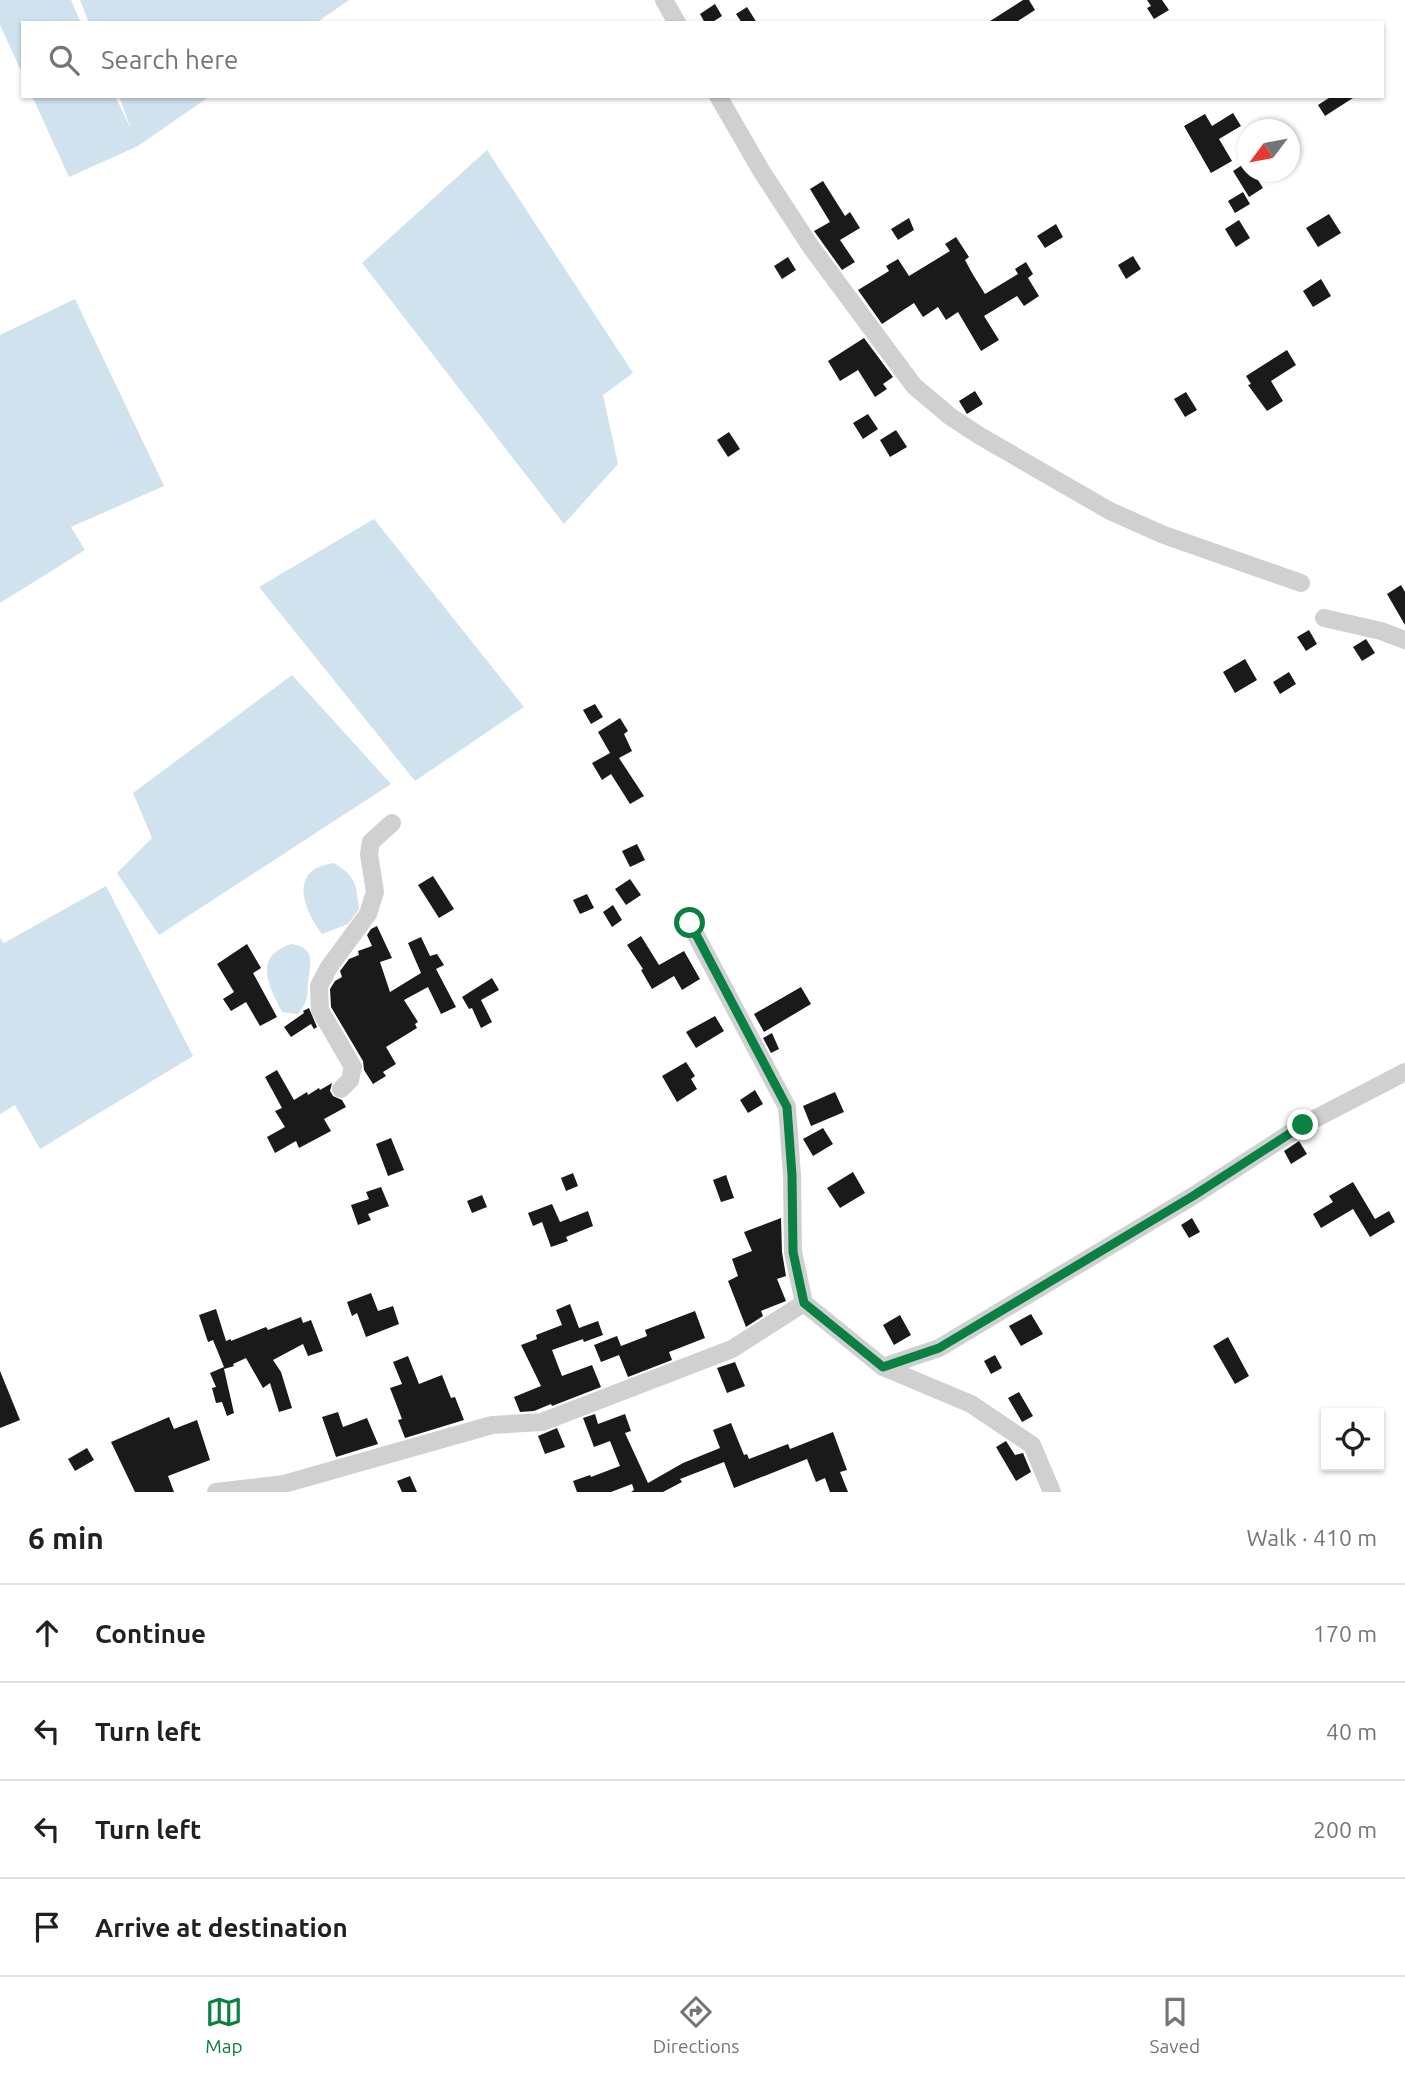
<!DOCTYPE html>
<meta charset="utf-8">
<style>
body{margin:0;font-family:Ubuntu,sans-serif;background:#f6f6f6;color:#202124}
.controls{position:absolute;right:21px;bottom:21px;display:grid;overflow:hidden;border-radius:0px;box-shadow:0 2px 5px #0004}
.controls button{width:63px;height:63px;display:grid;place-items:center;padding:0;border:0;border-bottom:2px solid #e0e0e0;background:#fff;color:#202124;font:35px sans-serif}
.compass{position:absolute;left:1237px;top:119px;width:63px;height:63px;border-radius:50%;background:#fff;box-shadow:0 2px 5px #0004;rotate:238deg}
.stop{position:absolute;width:21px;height:21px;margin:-16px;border:5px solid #0b8043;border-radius:50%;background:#fff}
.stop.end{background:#0b8043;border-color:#fff;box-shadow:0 2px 7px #0008}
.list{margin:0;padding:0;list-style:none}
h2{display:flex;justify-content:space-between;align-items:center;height:91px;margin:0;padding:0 28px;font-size:30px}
h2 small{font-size:23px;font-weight:400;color:#757577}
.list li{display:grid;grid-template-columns:46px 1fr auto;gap:21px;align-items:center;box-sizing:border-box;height:98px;padding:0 28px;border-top:2px solid #e0e0e0}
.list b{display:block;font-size:26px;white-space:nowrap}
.list em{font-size:23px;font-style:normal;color:#757577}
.icon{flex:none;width:38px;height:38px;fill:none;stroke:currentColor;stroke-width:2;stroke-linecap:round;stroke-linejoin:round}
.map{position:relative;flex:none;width:1405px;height:1492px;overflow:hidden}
.search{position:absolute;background:#fff;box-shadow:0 2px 5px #0004;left:21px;right:21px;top:21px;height:77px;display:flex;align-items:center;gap:18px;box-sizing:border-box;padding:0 24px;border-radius:0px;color:#757577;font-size:26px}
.sheet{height:483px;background:#fff}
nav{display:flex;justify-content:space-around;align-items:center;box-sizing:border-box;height:98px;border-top:2px solid #e0e0e0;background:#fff;font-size:19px;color:#757577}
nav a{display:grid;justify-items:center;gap:4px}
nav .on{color:#0b8043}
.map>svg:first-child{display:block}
.water{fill:#cfe2ee}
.building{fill:#1a1a1a}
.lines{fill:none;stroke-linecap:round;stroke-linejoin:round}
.minor{stroke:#d0d0d0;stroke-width:18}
.route{stroke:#0b8043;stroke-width:9}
</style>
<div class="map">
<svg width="1405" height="1492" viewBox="0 0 1405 1492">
<rect width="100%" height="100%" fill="#fff"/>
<g class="water">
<path d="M0,0H71L81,23H23V75L0,25Z"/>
<path d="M80,0H349L316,23H89Z"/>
<path d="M32,96H115L131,129L119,96H210L138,146L69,177Z"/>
<path d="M487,150L633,373L603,395L618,464L564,524L362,263Z"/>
<path d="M75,299L164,486L71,527L85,550L0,603V335Z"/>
<path d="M374,519L524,707L415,781L259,587Z"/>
<path d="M292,675L391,784L159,935L117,873L152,838L133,793Z"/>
<path d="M334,863C356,876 356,884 359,909L348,924L322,934C303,908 288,869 334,863Z"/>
<path d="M106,886L193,1056L40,1149L15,1105L0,1114V938L4,943Z"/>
<path d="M291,944C317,948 310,964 308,983C307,998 308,1001 298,1014L282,1012C268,984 253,957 291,944Z"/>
</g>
<g class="building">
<path d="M1023,0H1029L1035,10L1015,23H987Z"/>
<path d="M1147,0H1162L1169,10L1154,19L1147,8L1151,6Z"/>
<path d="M715,4L722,16L711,23H705L700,14Z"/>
<path d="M747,7L757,23H742L736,14Z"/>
<path d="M1332,96H1356L1325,116L1318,105Z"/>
<path d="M1233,113L1241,126L1219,139L1232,161L1211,173L1184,126L1205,114L1212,126Z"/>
<path d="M1247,162L1248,172H1253L1263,188L1249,197L1233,171Z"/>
<path d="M823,181L845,216L850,212L860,228L840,240L855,262L842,270L814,231L830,222L810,189Z"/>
<path d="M1243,192L1250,204L1235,213L1228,201Z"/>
<path d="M1329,214L1341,233L1318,247L1306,228Z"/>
<path d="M909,218L914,230L898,240L891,229Z"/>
<path d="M1239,220L1250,238L1236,247L1225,229Z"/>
<path d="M1056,224L1063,237L1045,248L1037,236Z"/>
<path d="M956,237L969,257L965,260L972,273L985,294L1018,274L1015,269L1026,262L1033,274L1028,278L1039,296L1024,306L1017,296L984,316L999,340L981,351L958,312L946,320L938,307L923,317L914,303L882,324L858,290L889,271L886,266L898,259L909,276L950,251L945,244Z"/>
<path d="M1133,256L1141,269L1126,279L1118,265Z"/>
<path d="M788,257L796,270L782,279L774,266Z"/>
<path d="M1321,279L1331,296L1313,307L1303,291Z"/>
<path d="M864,338L893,377L883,384L887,389L875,397L858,370L840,381L828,361Z"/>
<path d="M1287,350L1296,365L1271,381L1283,401L1267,411L1248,385L1251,384L1246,376Z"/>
<path d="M975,391L983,404L967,414L959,401Z"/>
<path d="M1186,392L1197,410L1185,417L1174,399Z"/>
<path d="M868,414L878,429L863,439L853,423Z"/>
<path d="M896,430L907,447L890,457L880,440Z"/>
<path d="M729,432L740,449L728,457L717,440Z"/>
<path d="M1401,585L1405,592V625L1387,594Z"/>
<path d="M1309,630L1317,644L1306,651L1297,637Z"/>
<path d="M1366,639L1375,653L1362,661L1353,647Z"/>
<path d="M1245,659L1257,680L1235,693L1223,672Z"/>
<path d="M1289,672L1296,684L1280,694L1273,682Z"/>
<path d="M595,704L603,717L591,724L583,710Z"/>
<path d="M620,718L628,731L624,734L632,751L619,758L644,796L630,804L611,774L602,780L592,763L610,753L598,732Z"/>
<path d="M637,844L645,860L630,867L622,851Z"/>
<path d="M433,876L454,909L439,918L418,885Z"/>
<path d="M630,879L641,895L626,905L615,889Z"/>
<path d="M587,894L594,908L580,914L573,900Z"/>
<path d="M613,905L622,920L612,927L603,912Z"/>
<path d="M377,926L392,958L380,962L390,992L421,973L408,943L421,937L430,956L437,954L444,965L436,969L456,1007L441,1014L428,987L404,1000L418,1022L415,1024L417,1028L386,1047L396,1064L383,1072L386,1076L373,1084L364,1070L363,1061L331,1007L330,989L335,981L342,977L340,971L349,959L359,955L358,951L372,946L367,935L371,929Z"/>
<path d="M641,936L659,965L684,951L700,979L682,990L674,976L652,989L641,970L643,969L627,945Z"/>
<path d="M247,944L261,968L253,973L277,1017L260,1026L246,1002L231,1011L223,999L234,992L217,964Z"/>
<path d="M492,978L499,990L481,1000L492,1022L481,1028L472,1008L469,1009L462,997Z"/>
<path d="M801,987L811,1004L764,1032L754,1014Z"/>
<path d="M309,1008L317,1027L314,1029L311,1024L291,1037L284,1027L304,1013L303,1011Z"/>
<path d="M715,1016L724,1031L696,1048L686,1032Z"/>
<path d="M772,1033L779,1049L771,1053L763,1038Z"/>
<path d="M686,1062L695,1076L691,1079L697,1089L677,1102L662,1076Z"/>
<path d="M277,1070L294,1100L307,1092L308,1095L319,1088L320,1090L332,1083L330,1091L333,1096L342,1100L346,1107L324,1119L331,1131L299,1148L296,1141L275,1153L267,1137L285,1127L275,1111L282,1108L265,1077Z"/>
<path d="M755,1090L763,1104L748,1113L740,1100Z"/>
<path d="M835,1092L844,1112L811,1126L803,1106Z"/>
<path d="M823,1128L833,1144L813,1156L803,1139Z"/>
<path d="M391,1138L404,1170L388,1176L376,1144Z"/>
<path d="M1299,1141L1307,1154L1291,1164L1284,1151Z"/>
<path d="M853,1172L865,1193L840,1208L827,1188Z"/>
<path d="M573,1173L578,1186L566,1191L561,1178Z"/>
<path d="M726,1175L734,1198L721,1202L713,1180Z"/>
<path d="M1353,1182L1375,1219L1389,1211L1395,1222L1370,1237L1353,1209L1321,1228L1313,1214L1333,1202L1329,1196Z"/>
<path d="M381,1187L389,1206L368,1214L371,1220L358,1225L351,1205L369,1199L366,1192Z"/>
<path d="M482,1195L487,1207L472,1213L467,1201Z"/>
<path d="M552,1204L560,1222L588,1211L593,1226L566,1237L568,1241L551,1247L542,1222L533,1226L528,1213Z"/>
<path d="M781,1218L782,1252L786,1276L777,1279L786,1301L761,1311L763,1316L746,1327L728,1281L738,1276L732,1259L752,1251L744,1232Z"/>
<path d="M1192,1218L1200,1232L1189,1238L1181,1225Z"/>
<path d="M371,1293L378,1311L393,1306L399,1324L366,1337L357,1313L352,1316L347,1302Z"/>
<path d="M570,1304L579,1328L598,1321L603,1335L584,1342L581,1335L583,1339L552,1350L562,1376L592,1365L601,1387L552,1406L551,1404L534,1411L520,1412L514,1397L541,1386L521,1345L537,1339L536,1335L562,1325L556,1310Z"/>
<path d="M216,1309L226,1341L231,1339V1341L266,1327L268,1330L301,1317L303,1323L311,1320L323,1351L308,1356L303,1344L273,1360L281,1372L292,1408L279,1412L270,1383L263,1388L246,1358L233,1364L234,1366L224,1369L234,1413L227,1416L222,1402L216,1403L212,1388L216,1387L210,1373L224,1367L213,1340L208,1342L199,1315Z"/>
<path d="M695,1311L705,1338L669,1352L672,1360L628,1377L619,1355L601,1362L594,1345L617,1336L621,1346L647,1336L645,1330Z"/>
<path d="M1031,1314L1043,1334L1021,1346L1009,1326Z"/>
<path d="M900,1315L911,1335L894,1345L883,1325Z"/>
<path d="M1228,1337L1249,1376L1235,1384L1213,1346Z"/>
<path d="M995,1355L1002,1368L991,1374L984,1361Z"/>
<path d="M408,1356L419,1384L442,1375L451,1398L455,1397L464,1420L405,1438L398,1420L402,1419L390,1388L402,1384L393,1362Z"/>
<path d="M735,1362L745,1386L727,1393L717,1368Z"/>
<path d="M0,1371L20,1420L0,1428Z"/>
<path d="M1019,1392L1033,1416L1022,1422L1008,1398Z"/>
<path d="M338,1412L343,1427L367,1418L378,1444L336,1457L322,1417Z"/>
<path d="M595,1414L598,1424L625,1414L631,1431L625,1433L648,1483L683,1463L720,1448L713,1430L731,1423L744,1455L747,1454L749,1459L788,1444L790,1449L833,1432L847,1470L840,1472L848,1492H830L825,1478L816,1482L807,1459L734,1488L724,1462L680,1479L682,1482L663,1492H631L634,1490L632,1484L611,1492H577L573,1481L590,1475L591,1477L620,1466L610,1441L594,1447L583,1418Z"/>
<path d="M169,1417L174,1429L197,1420L210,1460L168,1476L174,1492H135L111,1442Z"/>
<path d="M557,1428L565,1447L545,1454L538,1436Z"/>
<path d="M1006,1441L1015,1455L1023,1453L1031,1472L1016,1481L996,1447Z"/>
<path d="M87,1448L94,1460L75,1471L68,1459Z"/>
<path d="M410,1476L417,1492H402L397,1481Z"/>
</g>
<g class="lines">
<g class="minor">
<path d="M664,0L677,23"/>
<path d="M718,96L762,172L811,247L914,386L951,417L980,436L1110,511L1164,535L1301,583"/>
<path d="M1324,618L1381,631L1405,640"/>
<path d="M690,924L787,1107L792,1175L793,1252L804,1303"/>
<path d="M341,1089L350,1080L353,1067L320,1010L319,986L329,967L368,914L375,892L369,854L371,842L392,823"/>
<path d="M883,1367L939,1348L1193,1196L1303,1125L1405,1072"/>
<path d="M216,1492L284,1484L492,1425L542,1422L732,1349L804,1303L883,1367L971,1404L1032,1445L1052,1492"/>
</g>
</g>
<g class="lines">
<path class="route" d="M690,923L787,1107L792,1175L793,1252L804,1303L883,1367L939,1348L1193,1196L1303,1125"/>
</g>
</svg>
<div class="controls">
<button><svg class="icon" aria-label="locate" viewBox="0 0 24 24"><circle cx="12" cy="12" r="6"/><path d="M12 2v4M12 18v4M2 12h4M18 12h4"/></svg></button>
</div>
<svg class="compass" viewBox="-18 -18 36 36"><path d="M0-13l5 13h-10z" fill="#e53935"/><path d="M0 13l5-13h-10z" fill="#757577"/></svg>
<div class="stop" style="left:690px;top:923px"></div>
<div class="stop end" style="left:1303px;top:1125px"></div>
<div class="search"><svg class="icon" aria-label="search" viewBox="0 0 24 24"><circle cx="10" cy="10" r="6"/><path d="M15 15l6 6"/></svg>Search here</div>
</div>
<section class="sheet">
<h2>6 min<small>Walk · 410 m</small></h2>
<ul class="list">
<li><svg class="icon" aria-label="ahead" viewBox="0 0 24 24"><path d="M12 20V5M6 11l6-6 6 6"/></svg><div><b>Continue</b></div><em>170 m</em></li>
<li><svg class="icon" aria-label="left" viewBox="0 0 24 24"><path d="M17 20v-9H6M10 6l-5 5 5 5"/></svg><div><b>Turn left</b></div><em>40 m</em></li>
<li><svg class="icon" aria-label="left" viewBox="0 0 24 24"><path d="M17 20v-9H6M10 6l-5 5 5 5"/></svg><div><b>Turn left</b></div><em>200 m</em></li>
<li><svg class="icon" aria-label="arrive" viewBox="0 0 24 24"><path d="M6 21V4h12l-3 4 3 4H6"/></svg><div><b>Arrive at destination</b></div></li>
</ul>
</section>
<nav>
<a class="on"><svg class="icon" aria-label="map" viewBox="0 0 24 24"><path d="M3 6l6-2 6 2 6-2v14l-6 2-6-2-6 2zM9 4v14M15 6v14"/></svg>Map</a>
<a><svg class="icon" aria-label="directions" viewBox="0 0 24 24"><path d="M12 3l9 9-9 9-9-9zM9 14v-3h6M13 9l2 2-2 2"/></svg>Directions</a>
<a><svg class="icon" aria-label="saved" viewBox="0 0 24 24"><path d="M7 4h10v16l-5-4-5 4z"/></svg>Saved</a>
</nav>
